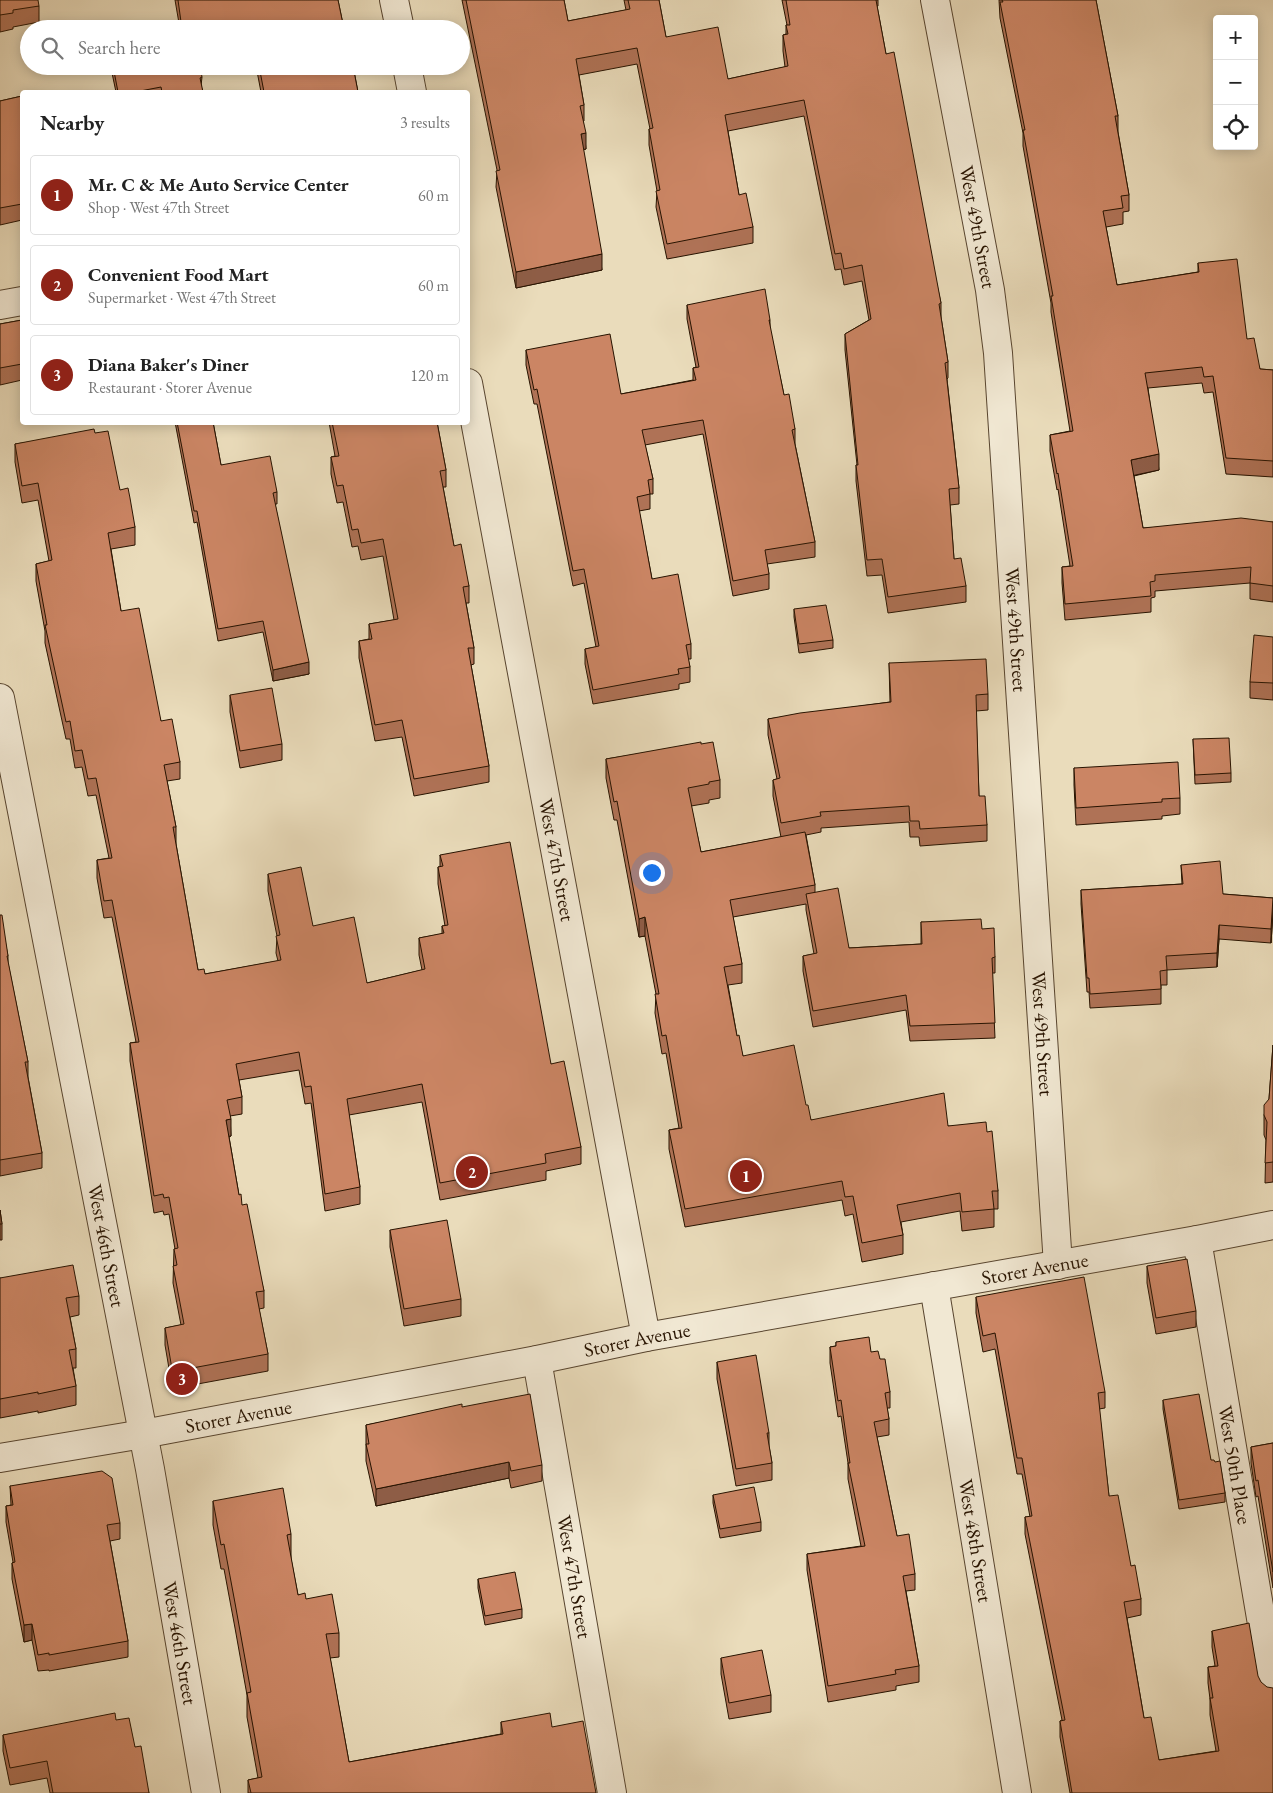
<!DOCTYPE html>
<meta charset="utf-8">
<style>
body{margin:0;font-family:"EB Garamond",serif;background:#f2f2f2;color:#222}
.controls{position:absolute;right:15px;top:15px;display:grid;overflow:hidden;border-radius:5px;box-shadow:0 2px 12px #0003}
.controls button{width:45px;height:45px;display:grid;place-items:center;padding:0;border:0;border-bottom:1px solid #e0e0e0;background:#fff;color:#222;font:25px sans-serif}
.you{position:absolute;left:651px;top:872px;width:18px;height:18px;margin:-12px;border:4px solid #fff;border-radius:50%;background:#1a73e8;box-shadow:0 0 0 8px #1a73e833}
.badge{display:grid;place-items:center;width:32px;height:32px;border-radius:50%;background:#8f2418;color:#fff;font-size:16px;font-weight:700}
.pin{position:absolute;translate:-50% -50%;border:2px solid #fff;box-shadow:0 1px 5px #0006}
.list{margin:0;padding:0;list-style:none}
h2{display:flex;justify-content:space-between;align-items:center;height:65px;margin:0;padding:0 20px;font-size:21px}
h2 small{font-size:16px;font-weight:400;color:#767676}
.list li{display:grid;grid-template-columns:32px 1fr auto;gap:15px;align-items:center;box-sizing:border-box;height:80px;margin:0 10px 10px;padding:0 10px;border:1px solid #e0e0e0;border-radius:5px}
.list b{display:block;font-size:19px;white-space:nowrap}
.list p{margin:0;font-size:16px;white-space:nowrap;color:#767676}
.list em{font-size:16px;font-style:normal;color:#767676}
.icon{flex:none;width:28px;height:28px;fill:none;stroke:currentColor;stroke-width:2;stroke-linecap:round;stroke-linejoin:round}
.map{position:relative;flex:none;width:1273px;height:1793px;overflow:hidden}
.search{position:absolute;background:#fff;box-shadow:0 2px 12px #0003;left:20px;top:20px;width:450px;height:55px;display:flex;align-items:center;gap:12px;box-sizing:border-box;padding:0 18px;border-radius:28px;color:#767676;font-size:19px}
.panel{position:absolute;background:#fff;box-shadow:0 2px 12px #0003;left:20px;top:90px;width:450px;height:335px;border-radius:5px}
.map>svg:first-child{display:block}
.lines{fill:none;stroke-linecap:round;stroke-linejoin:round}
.minor-casing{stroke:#58452f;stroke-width:30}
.minor{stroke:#f1e8d3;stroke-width:28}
.wall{fill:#af7256;stroke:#271300}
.shaded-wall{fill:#8e5d46;stroke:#271300}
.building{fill:#cb8564;stroke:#271300}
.labels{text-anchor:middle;stroke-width:5;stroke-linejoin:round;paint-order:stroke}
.street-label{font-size:20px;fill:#271300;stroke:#f1e8d3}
</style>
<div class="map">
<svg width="1273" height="1793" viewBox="0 0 1273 1793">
<rect width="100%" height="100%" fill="#eadcbb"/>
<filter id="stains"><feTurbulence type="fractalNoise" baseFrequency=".004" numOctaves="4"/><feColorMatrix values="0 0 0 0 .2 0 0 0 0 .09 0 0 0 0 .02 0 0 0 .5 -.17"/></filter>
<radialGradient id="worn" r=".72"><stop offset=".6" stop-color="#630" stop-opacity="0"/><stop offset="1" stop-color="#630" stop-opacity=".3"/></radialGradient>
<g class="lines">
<g class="minor-casing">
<g id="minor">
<path d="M394,0L400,29"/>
<path id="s1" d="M935,0L990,290L998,353L1058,1265"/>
<path d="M407,66L412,92"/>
<path d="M0,305L22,301"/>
<path id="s2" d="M468,383L646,1337"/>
<path id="s3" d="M0,698L150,1469L206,1793"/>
<path id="s4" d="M1197,1240L1273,1689"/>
<path id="s5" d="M934,1286L1017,1793"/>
<path id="s6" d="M537,1360L612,1793"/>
<path id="s7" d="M0,1458L143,1434L537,1360L646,1337L1197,1240L1273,1225"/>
</g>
</g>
<use href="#minor" class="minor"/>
</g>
<g class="wall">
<path d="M0,0L39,6V22L13,27V29L0,32Z"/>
<path d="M175,0H338L344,29H180Z"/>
<path d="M462,0H564L568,21L626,10L624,0H659L666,37L728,79L785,67L783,51V35L786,34V25H787L782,0H878V6H877L886,54L941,303V317L948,362V378L947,379L959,488V504L950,505L954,559L966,586V602L888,613L882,575L867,576L856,481V465H857L845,350V334L869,320L862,281L844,285L841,269L835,270L804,116L728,131L739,195L753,227V243L667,259L656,207L657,191L649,145V129H650L637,64L579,75L584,105V121H583L586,149L583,150L602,270L516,288L496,187L497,170Z"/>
<path d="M999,0H1096L1118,116V132L1129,195V211L1123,212V224L1106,227L1117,285L1198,272V263L1247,339L1260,369L1273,370V477L1226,474L1213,392L1204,393L1202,383L1148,388L1159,470L1134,476L1143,528L1273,522V602L1250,599V583L1155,591V597L1151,598V612L1065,620L1062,583V567L1070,566L1058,489L1057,490L1050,451V435L1070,431L1051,312V303L1023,146V133L1000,18Z"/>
<path d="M112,66L202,77L201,86L203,92H116L112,73Z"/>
<path d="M256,66H353L358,92H261Z"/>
<path d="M22,96V220L0,225V101Z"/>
<path d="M687,305L770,320V329L784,395L795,429V444L815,542V557L767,564L769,574V589L733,596L703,434L645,445L653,479V494H650V509L639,511L652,579L691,644V659H688L690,667V682L679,684V689L593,704L585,664V649L596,647L584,583L573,586L537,404H534L526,365V350L621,394L693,380V368L696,367L687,319Z"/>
<path d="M22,320V380L0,385V324Z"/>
<path d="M175,422H213L221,465L277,492V504H275L309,674L273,681L263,632L218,641L197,522L194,523L193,517Z"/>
<path d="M329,422H437L446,470V487H443L454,546L469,586V603H466L474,648V664L471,665L489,766V782L414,796L402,737L375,741L359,658V641L369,639V624L394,620L383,556L361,560L358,546L352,547L343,502L337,503L331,474V457L335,456Z"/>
<path d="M95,433L135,527V545L111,549L121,611L161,721L180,762V779L167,781L176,827V844L198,970L205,974L278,961L276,953L277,936L268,891V874L313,926L367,983L422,970L419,955V938L442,934V926H445L438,884V867H440V855L551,1064L581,1147V1164L546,1171V1180L440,1200L422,1102L349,1115L360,1187V1204L325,1211L311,1103L305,1104L299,1070L239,1080L242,1097V1114L230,1116L231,1136L229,1137L239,1195L264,1291V1308L259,1309L268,1354V1371L176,1388V1386H172L165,1345V1328L181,1325L173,1283L174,1249H175L169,1214L164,1215L163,1211L154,1213L130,1061V1043L136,1042L112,917L104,918L97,878V860L109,858L96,795L88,796L82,767L75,768L70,739H66L45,643V631L36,581V564L49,561L38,500L22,503L15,462V444Z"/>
<path d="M794,609L833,640V648L799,653L794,617Z"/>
<path d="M1273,637V700L1250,698V682Z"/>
<path d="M889,663L988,694V710L976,711L979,796L987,825V841L920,846L919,837H910L909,822L821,828V832L806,835L815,885V893L849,948L921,944V922L982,929L995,957V973H992L995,1038L910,1041L906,1010L813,1027L803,971V956L814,954L806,910V904L733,917L742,964V983L728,985L737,1036L743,1056L806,1105L811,1120L948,1126L987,1132L998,1191V1209H994V1227L962,1231L960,1211L901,1222L903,1235V1254L862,1262L853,1214L845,1216L842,1200L685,1227L669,1149V1130L679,1128L666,1053L662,1054L655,1013L656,994L645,936L639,937L617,820H614L606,778V759L701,744L720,780V798L709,800V803L691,806L701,852L781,837L773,796V780L777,779L768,735V719L890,702Z"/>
<path d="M230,695L282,744V760L240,768L230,712Z"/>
<path d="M1193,739L1231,773V782L1195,784Z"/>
<path d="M1074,768L1180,798V814L1162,816V819L1076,825L1074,785Z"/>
<path d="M1181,865L1223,894L1273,898V913L1271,943L1219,939L1217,967L1167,970V985H1161V1004L1090,1008L1089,992H1087L1081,904V890L1182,884Z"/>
<path d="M0,915L8,956V963L28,1062V1077L42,1153V1168L0,1176Z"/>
<path d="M1273,1045V1182L1265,1183L1266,1140L1264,1135V1115L1269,1099Z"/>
<path d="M0,1210L2,1224V1240H0Z"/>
<path d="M390,1230L461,1299V1316L404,1326L390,1247Z"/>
<path d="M1147,1266L1196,1311V1327L1156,1334L1147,1283Z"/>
<path d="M0,1278L79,1296V1315L70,1317L76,1349V1368H73L76,1386V1405L38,1413V1411L0,1418Z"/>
<path d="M976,1297L1105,1392V1408L1099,1409L1109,1496L1141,1599V1615L1127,1618L1144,1718L1159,1760L1216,1751L1210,1715V1699L1208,1683V1667L1215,1666L1212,1647V1631L1273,1793H1070L1060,1737V1721L1062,1720L1025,1534V1517H1030L1022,1474H1017L995,1349L983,1352L976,1313Z"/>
<path d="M836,1342L871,1352L880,1359L890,1392V1408H887L889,1419V1435L877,1437L897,1536L915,1574V1590L906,1591L919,1666V1682L896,1686V1690L828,1702L807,1570V1554L861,1546L848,1479V1463L841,1416L838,1417L830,1363V1347L836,1346Z"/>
<path d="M717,1362L769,1433V1446L772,1463V1480L736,1486L717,1379Z"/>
<path d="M1163,1400L1211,1460L1225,1493V1502L1179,1509L1163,1409Z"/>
<path d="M462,1407L542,1465V1481L511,1488L509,1478L376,1506L366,1461V1425Z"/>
<path d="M1273,1443V1588L1258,1496L1256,1497L1251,1463V1447Z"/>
<path d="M10,1486L120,1523V1539L110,1541L128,1641V1657L49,1671V1670L38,1671L32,1640L24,1642L12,1579V1563L13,1562L6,1522V1506L11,1505Z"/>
<path d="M713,1495L761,1522V1531L720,1538L713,1503Z"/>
<path d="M213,1501L291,1534V1559L298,1595L306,1599L339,1633V1657L330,1658L349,1762L501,1734V1722L552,1727L596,1793H248V1780L258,1778L247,1717V1695L235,1628L224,1569H221L213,1525Z"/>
<path d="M478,1579L522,1609V1618L485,1625L478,1588Z"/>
<path d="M721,1658L771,1695V1712L729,1719L721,1674Z"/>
<path d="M116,1720L135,1747L149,1793H50L47,1778L10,1785L3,1751V1735Z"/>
</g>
<g class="shaded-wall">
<path d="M586,133V149L581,150V134Z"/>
<path d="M602,254V270L516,288V272Z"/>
<path d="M1159,454V470L1131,476V460Z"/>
<path d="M309,662V674L273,681V670Z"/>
<path d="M1273,898V913L1271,943V929Z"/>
<path d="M645,917V936L639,937V919Z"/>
<path d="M1219,925V939L1217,967V953Z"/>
<path d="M231,1119V1136L226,1137V1120Z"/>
<path d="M509,1462V1478L376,1506V1489Z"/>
<path d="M32,1624V1640L24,1642V1625Z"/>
</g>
<g class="building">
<path d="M0,0H38L39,6L13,10V13L0,15Z"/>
<path d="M178,0H338L344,29H252V26L237,29H182Z"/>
<path d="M466,0H564L568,21L630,9L628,0H659L666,37L718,27L728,79L788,66L783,35L788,34L786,25H790L786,0H876L886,54L894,52L941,303L939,304L948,362L945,363L959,488L949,489L954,559L961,558L966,586L888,597L882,559L867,560L856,465H858L845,334L871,319L862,265L844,269L841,253L835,254L804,100L725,115L739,195L746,193L753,227L667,244L656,191L660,190L649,129L653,128L637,48L576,59L584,105L580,106L586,133L581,134L602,254L516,272L496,171L500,170Z"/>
<path d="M1002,0H1096L1118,116H1115L1129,195L1121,196L1123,208L1103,211L1117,285L1199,272L1198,263L1237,259L1247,339L1254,338L1260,369L1273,370V461L1226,458L1213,376L1204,377L1202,367L1145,373L1159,454L1131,460L1143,528L1241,518L1273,522V586L1250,583L1251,567L1155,575V581L1150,582L1151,596L1065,604L1062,567L1073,566L1058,473L1057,474L1050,435L1073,431L1051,296H1053L1023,130H1025L1000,2H1003Z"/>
<path d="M113,66H200L202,77L200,78L203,92H162L161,87L135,92H118Z"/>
<path d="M259,66H353L358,92H264Z"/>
<path d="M22,96V204L0,208V101Z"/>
<path d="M765,289L770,320H769L784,395L789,394L795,429L792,430L815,542L765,550L769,574L733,581L703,420L642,430L653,479L648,480L650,494L637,497L652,579L678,574L691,644L686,645L690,667L678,669L679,674L593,690L585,649L599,646L584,569L573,571L537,389L534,390L526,350L610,334L621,394L696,380L693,368L699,367L687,305Z"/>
<path d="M22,320V364L0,368V324Z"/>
<path d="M177,422H213L221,465L270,456L277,492L273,493L309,662L273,670L263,621L218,629L197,511H194L193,505Z"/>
<path d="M332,422H437L446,470L440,471L454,546L461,544L469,586L463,587L474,648H468L489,766L414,779L402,720L375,725L359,641L372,639L369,624L398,619L383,539L361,543L358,529L352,530L343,485L337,486L331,457L339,456Z"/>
<path d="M94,429L95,433L108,431L120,490L128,488L130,498L135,527L108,533L121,611L139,608L161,721L172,719L180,762L164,765L176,827H173L198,970L204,969L205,974L281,960L276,936L280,935L268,874L301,867L313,926L354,917L367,983L425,969L419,938L444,933L442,926L448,925L438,867L443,866L440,855L510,842L551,1064L564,1061L581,1147L545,1154L546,1163L440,1183L422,1084L347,1099L360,1187L325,1194L311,1086L305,1087L299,1052L236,1064L242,1097L227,1100L231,1119L226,1120L239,1195L241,1194L242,1205L247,1204L264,1291L256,1292L268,1354L176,1371V1369H172L165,1328L184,1324L173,1266L177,1265L174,1249L178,1248L169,1197L164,1198L163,1194L154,1196L130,1043L139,1042L112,900L104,901L97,860L112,858L96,778L88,779L82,750L75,751L70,721L66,722L45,625H47L36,564L52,560L38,483L22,486L15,444Z"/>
<path d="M826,605L833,640L799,644L794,609Z"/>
<path d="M1254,635L1273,637V683L1250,682Z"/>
<path d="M986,659L988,694L976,695L979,796H985L987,825L920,829L919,821H910L909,806L820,812L821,816L781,823L773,780L780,778L768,719L800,713L891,702L889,663Z"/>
<path d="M272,688L282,744L240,751L230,695Z"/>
<path d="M1229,738L1231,773L1195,775L1193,739Z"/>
<path d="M701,742V744L713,742L720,780L709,782V784L688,788L701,852L805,832L815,885L730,900L742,964L724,967L737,1036L739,1035L743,1056L794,1045L806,1105H808L811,1120L944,1093L948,1126L986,1122L987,1132L992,1131L998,1191H992L994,1209L962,1212L960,1193L897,1205L903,1235L862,1243L853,1196L845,1197L842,1181L685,1209L669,1130L682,1128L666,1035L662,1036L655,994H659L645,917L639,919L617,801L614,802L606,759Z"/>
<path d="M1178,762L1180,798L1162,799V802L1076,808L1074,768Z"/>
<path d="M1220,861L1223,894L1273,898L1271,929L1219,925L1217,953L1166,956L1167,970L1160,971L1161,989L1090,994L1089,978H1087L1081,890L1183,884L1181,865Z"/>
<path d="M838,888L849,948L922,944L921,922L981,919L982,929L994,928L995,957L992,958L995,1023L910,1026L906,995L813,1011L803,956L817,953L806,894Z"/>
<path d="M0,915H2L8,956H7L28,1062H25L42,1153L0,1160Z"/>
<path d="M1273,1045V1162L1265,1163L1267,1122L1264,1115V1105L1269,1099Z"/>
<path d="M0,1210L2,1224H0Z"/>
<path d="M447,1220L461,1299L404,1309L390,1230Z"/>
<path d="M1187,1259L1196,1311L1156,1318L1147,1266Z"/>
<path d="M73,1265L79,1296L66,1298L76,1349L69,1350L76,1386L38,1394V1392L0,1399V1278Z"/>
<path d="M1084,1277L1105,1392L1098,1393L1109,1496L1118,1495L1131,1566L1135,1565L1141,1599L1124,1602L1144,1718L1151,1717L1159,1760L1219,1751L1210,1698H1213L1208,1667L1218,1666L1212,1631L1249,1623L1258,1676L1261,1682L1267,1687L1273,1688V1793H1072L1060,1721L1065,1720L1025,1517L1032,1516L1022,1458H1017L995,1333L983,1336L976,1297Z"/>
<path d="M869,1337L871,1352L878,1351L880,1359H885L890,1392L885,1393L889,1419L874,1422L897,1536L909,1534L915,1574L903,1576L919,1666L895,1670L896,1674L828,1686L807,1554L865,1546L848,1463H850L841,1400L838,1401L830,1347L836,1346V1342Z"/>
<path d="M756,1355L769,1433H767L772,1463L736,1469L717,1362Z"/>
<path d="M530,1394L542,1465L511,1471L509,1462L376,1489L366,1444H369L366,1425L462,1404V1407Z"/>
<path d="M1199,1394L1211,1460H1214L1215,1462L1220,1461L1225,1493L1179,1500L1163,1400Z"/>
<path d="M1273,1443V1572L1258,1480L1256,1481L1251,1447Z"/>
<path d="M102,1471L112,1478L120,1523L107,1525L128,1641L49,1655V1653L38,1655L32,1624L24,1625L12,1563L15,1562L6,1506L13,1505L10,1486Z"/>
<path d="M754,1487L761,1522L720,1529L713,1495Z"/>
<path d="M283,1488L291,1534L287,1535L298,1595L305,1593L306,1599L332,1594L339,1633L326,1634L349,1762L503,1734L501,1722L550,1713L552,1727L583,1721L596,1793H251L248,1780L262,1777L247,1693L251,1692L235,1603L224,1544L221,1545L213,1501Z"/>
<path d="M515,1572L522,1609L485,1616L478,1579Z"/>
<path d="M762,1650L771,1695L729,1703L721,1658Z"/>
<path d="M115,1713L116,1720L129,1718L135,1747L141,1746L149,1793H53L47,1761L10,1768L3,1735Z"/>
</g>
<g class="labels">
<g class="street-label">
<text dy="7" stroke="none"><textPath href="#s1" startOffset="231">West 49th Street</textPath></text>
<text dy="7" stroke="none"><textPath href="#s1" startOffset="636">West 49th Street</textPath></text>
<text dy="7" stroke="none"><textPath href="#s2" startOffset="485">West 47th Street</textPath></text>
<text dy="7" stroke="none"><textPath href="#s1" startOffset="1041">West 49th Street</textPath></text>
<text dy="7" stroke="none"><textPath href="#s3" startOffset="558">West 46th Street</textPath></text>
<text dy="7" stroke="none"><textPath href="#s7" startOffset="1052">Storer Avenue</textPath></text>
<text dy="7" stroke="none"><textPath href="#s7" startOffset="648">Storer Avenue</textPath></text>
<text dy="7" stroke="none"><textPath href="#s7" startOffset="242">Storer Avenue</textPath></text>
<text dy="7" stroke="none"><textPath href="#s4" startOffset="228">West 50th Place</textPath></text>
<text dy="7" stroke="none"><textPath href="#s5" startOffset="258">West 48th Street</textPath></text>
<text dy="7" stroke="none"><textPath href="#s6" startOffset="220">West 47th Street</textPath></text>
<text dy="7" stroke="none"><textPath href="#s3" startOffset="962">West 46th Street</textPath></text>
</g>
</g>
<rect width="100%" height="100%" filter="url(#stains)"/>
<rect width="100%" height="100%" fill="url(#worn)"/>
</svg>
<div class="controls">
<button>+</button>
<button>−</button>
<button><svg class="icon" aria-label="locate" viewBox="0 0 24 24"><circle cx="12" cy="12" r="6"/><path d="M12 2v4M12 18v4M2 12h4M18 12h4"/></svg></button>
</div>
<div class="you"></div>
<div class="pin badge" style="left:746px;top:1176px">1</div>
<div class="pin badge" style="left:472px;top:1172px">2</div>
<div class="pin badge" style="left:182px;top:1379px">3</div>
<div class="search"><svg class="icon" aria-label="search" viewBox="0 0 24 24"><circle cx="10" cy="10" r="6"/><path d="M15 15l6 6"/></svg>Search here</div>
<section class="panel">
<h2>Nearby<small>3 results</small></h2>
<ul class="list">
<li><span class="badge">1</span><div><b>Mr. C &amp; Me Auto Service Center</b><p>Shop · West 47th Street</p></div><em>60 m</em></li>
<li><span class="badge">2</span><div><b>Convenient Food Mart</b><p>Supermarket · West 47th Street</p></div><em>60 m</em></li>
<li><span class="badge">3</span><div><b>Diana Baker's Diner</b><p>Restaurant · Storer Avenue</p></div><em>120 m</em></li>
</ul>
</section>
</div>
